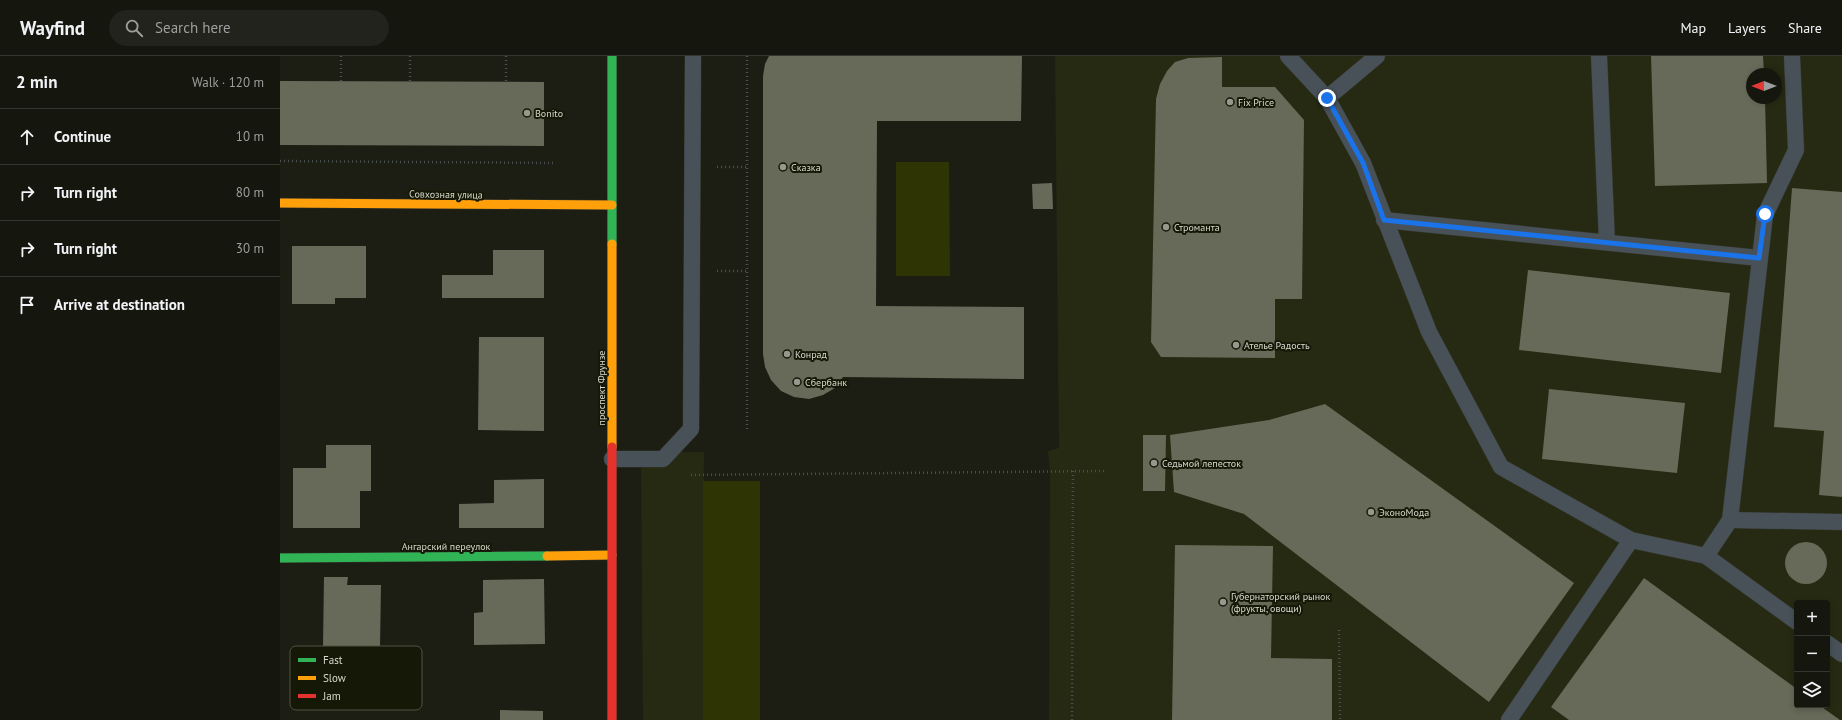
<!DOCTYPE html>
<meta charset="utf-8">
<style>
body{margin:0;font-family:"PT Sans",sans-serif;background:#22231c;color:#f1f3f6}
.controls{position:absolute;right:12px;bottom:12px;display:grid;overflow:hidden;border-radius:4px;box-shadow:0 2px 6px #0003}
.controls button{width:36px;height:36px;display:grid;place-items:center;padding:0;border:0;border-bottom:1px solid #34352e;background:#15160e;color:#f1f3f6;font:20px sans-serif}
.compass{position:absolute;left:1466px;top:12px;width:36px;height:36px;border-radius:50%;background:#15160e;box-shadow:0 2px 6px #0003;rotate:270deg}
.stop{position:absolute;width:12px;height:12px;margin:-9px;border:3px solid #1a73e8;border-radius:50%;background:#fff}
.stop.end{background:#1a73e8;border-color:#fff;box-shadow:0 1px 4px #0008}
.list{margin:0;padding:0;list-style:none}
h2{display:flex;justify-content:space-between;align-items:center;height:52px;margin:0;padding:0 16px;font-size:17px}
h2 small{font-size:13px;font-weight:400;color:#9d9f9e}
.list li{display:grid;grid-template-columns:26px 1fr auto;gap:12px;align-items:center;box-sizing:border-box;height:56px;padding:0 16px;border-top:1px solid #34352e}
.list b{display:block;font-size:15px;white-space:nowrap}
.list em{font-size:13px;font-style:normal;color:#9d9f9e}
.icon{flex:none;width:22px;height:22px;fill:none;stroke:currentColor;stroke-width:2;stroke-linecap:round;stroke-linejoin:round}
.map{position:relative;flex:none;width:1562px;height:664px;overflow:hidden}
header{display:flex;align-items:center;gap:24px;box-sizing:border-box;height:56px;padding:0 20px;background:#15160e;border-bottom:1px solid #34352e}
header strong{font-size:19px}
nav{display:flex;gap:22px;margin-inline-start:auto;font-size:14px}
.search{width:280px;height:36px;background:#22231c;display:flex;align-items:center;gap:10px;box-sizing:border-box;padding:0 14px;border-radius:22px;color:#9d9f9e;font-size:15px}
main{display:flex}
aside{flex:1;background:#15160e}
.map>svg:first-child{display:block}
.built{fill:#262a12;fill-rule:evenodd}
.green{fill:#2e3403}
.building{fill:#676a59}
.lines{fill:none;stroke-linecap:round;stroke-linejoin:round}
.lane-casing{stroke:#35372e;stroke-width:17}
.fast-casing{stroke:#35372e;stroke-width:10}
.slow-casing{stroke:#35372e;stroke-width:10}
.jam-casing{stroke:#35372e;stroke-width:10}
.path{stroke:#4a5052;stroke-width:2.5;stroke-dasharray:1 3;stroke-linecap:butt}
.lane{stroke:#485158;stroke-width:16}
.fast{stroke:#30b455;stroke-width:9}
.slow{stroke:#ff9f0a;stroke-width:9}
.jam{stroke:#e5322d;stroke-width:9}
.route{stroke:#1a73e8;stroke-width:5}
.poi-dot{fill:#96988d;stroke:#161807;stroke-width:1.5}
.labels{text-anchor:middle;stroke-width:4;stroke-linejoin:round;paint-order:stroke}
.poi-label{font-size:10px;fill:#d7d9ce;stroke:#161807;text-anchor:start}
.street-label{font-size:10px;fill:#d7d9ce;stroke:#161807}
.key{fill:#161807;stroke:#505243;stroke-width:1}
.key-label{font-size:11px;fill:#d7d9ce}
</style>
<header>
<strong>Wayfind</strong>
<div class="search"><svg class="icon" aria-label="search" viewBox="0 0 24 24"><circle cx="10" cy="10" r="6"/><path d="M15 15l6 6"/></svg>Search here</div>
<nav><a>Map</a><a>Layers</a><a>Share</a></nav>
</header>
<main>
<aside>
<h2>2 min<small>Walk · 120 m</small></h2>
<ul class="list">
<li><svg class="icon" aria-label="ahead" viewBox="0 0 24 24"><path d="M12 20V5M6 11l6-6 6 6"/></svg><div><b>Continue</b></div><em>10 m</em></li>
<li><svg class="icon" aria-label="right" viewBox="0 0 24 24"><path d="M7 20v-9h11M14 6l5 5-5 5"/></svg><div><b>Turn right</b></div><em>80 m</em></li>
<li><svg class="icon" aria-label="right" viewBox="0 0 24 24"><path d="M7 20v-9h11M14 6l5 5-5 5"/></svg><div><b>Turn right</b></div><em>30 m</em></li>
<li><svg class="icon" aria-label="arrive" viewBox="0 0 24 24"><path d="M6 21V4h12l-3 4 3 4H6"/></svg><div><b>Arrive at destination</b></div></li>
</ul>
</aside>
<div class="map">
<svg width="1562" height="664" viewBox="0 0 1562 664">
<rect width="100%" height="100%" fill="#1c1e13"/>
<g class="built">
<path d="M775,0H1562V664H769L770,416L768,395L779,392ZM1472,18H1496V42H1472ZM1517,547H1547V649H1517Z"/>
<path d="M361,396H424L423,664H363Z"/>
</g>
<g class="green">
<path d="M616,106H669L670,220H616Z"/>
<rect x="423" y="425" width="57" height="239"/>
</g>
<g class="building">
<path d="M489,0H742L741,65H597L596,250L744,251V323L563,321L555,332L543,339L529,343L514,341L501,335L491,324L485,311L483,298V20L485,8Z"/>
<path d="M1371,0H1483L1484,18H1472V42H1485L1487,127L1375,130Z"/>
<path d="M942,1V31H995L1024,64L1022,243H995V302L881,301L871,286L876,43L880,28L887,15L895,6L908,2Z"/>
<path d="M0,25L264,26V90L0,89Z"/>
<path d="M772,127L773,153H753L752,128Z"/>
<path d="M1512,132L1562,136V441L1539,439L1544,375L1494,371Z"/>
<path d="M12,190H86V242H55V248H12Z"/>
<path d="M213,194H264V242H162V219H213Z"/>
<path d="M1248,214L1450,237L1441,317L1239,294Z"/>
<path d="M199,281H264V375L198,374Z"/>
<path d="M1269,333L1405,347L1397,417L1262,403Z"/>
<path d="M1045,348L1294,527L1209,646L964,458L894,436L890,379L989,364Z"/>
<path d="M863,379H886L885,435H863Z"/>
<path d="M46,389H91V435H80V472H13V412H46Z"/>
<path d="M264,423V472H179V448L214,447V424Z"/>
<circle cx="1526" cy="507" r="21"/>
<path d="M895,489L993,490L991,602L1052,603V664H892Z"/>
<path d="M44,521H68L67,529H101L100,591L43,590Z"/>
<path d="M1364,522L1517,633V649H1539L1560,664H1289L1271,651Z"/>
<path d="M264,523L265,588L194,589V557L203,556V524Z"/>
<path d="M220,654L263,655V664H220Z"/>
</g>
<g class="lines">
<g class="lane-casing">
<g id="lane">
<path d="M1008,0L1047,42L1083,107L1149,276L1221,411L1351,484L1426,500L1517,566"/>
<path d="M1319,0L1327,186"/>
<path d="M1047,42L1097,0"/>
<path d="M1104,164L1479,202"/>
<path d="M332,403H383L411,373L413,0"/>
<path d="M1450,464L1562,466"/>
<path d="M1426,500L1450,464L1485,159L1516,94L1512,0"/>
<path d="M1547,587L1562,598"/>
<path d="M1229,664L1351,484"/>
</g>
</g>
<g class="fast-casing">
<g id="fast">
<path d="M332,0V188"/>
<path d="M0,502L267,500"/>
</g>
</g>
<g class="slow-casing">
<g id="slow">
<path d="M0,147L332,149"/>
<path d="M332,188V391"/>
<path d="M267,500L332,499"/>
</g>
</g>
<g class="jam-casing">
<path id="jam" d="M332,391V664"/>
</g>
<g class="path">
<path d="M61,0V25"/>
<path d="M130,0V26"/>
<path d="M226,0V26"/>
<path d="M467,0V373"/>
<path d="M0,105L273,107"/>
<path d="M437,111H467"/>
<path d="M437,215H467"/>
<path d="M411,419L824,415"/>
<path d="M1059,574L1060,664"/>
<path d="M792,664L793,415"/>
</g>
<use href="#lane" class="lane"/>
<use href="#fast" class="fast"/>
<use href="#slow" class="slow"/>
<use href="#jam" class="jam"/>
</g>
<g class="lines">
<path class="route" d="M1047,42L1083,107L1104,164L1479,202L1485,158"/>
</g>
<g class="poi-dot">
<circle cx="950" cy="46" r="4"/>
<circle cx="247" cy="57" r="4"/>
<circle cx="503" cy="111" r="4"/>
<circle cx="886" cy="171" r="4"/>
<circle cx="956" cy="289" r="4"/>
<circle cx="507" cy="298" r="4"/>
<circle cx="517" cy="326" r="4"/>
<circle cx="874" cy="407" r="4"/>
<circle cx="1091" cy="456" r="4"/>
<circle cx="943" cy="546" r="4"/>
</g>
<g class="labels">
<g class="poi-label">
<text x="958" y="50">Fix Price</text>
<text x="255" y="61">Bonito</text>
<text x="511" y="115">Сказка</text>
<text x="894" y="175">Строманта</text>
<text x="964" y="293">Ателье Радость</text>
<text x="515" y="302">Конрад</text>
<text x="525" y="330">Сбербанк</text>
<text x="882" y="411">Седьмой лепесток</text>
<text x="1099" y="460">ЭконоМода</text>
<text x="951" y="544">Губернаторский рынок<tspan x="951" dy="12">(фрукты, овощи)</tspan></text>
</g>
<g class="street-label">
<text transform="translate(166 138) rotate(1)" y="4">Совхозная улица</text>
<text transform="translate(321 332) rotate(-90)" y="4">проспект Фрунзе</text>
<text x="166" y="494">Ангарский переулок</text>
</g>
</g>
<rect x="10" y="590" width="132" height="64" rx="6" class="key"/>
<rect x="18" y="602" width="18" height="4" fill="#30b455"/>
<rect x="18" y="620" width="18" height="4" fill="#ff9f0a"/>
<rect x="18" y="638" width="18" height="4" fill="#e5322d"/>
<g class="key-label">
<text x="43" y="608">Fast</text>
<text x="43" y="626">Slow</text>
<text x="43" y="644">Jam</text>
</g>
</svg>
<div class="controls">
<button>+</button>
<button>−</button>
<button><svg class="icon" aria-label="layers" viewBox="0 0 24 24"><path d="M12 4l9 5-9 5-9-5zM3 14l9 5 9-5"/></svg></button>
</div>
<svg class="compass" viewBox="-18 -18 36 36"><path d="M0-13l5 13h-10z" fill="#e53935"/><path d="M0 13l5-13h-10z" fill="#9d9f9e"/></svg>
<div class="stop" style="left:1485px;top:158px"></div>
<div class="stop end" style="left:1047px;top:42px"></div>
</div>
</main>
